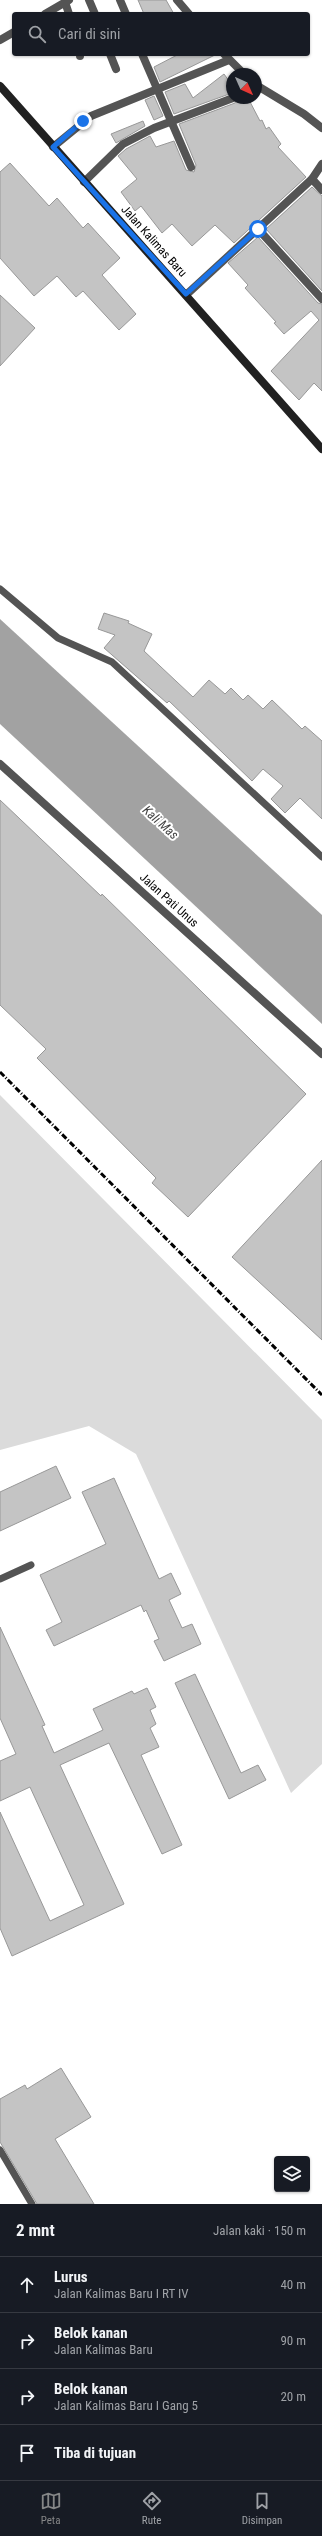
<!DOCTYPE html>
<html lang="id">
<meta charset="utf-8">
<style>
body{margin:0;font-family:"Roboto Condensed",sans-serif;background:#242831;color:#f1f3f6}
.controls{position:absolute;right:12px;bottom:12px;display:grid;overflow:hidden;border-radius:4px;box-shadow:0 1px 3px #0004}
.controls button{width:36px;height:36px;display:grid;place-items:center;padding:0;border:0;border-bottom:1px solid #363941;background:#171b24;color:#f1f3f6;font:20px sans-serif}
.compass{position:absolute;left:226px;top:68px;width:36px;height:36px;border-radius:50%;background:#171b24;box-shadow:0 1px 3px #0004;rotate:135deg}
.stop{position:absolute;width:12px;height:12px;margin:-9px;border:3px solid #1a73e8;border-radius:50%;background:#fff}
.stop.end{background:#1a73e8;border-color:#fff;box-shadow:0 1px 4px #0008}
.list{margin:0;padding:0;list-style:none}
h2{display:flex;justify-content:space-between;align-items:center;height:52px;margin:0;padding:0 16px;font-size:17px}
h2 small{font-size:13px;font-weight:400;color:#9ea1a6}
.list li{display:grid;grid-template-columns:26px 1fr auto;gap:12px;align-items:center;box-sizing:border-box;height:56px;padding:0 16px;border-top:1px solid #363941}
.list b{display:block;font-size:15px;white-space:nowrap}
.list p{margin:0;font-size:13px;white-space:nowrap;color:#9ea1a6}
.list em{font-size:13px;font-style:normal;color:#9ea1a6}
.icon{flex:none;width:22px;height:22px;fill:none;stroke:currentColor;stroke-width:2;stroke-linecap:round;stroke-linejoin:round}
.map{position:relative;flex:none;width:322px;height:2204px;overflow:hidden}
.search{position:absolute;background:#171b24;box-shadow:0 1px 3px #0004;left:12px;right:12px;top:12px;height:44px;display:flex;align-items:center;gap:10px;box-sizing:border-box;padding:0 14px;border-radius:4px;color:#9ea1a6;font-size:15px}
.sheet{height:276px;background:#171b24}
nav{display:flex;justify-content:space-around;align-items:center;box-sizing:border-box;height:56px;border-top:1px solid #363941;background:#171b24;font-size:11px;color:#9ea1a6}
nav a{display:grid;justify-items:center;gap:2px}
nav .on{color:#858687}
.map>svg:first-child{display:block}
.green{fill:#dbdbdb}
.water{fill:#a2a2a2}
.building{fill:#c4c4c4;stroke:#989898}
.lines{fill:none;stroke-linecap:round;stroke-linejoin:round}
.lane{stroke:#545454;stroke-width:7}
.street{stroke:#545454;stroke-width:8}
.secondary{stroke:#212121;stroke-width:8}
.rail{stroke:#000;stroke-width:3;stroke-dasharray:6 2 1 2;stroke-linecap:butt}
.route{stroke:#1a73e8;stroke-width:5}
.labels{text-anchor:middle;stroke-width:4;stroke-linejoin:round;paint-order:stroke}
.street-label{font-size:12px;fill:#000;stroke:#fff}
.water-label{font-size:13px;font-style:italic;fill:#434343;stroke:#fff}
</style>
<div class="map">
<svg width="322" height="2204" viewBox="0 0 322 2204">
<rect width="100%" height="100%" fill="#fff"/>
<path class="green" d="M0,1095L322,1420V1764L291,1793L136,1454L89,1426L0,1450Z"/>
<path class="water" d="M0,619L322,915V1024L0,724Z"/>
<g class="building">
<path d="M138,0H166L174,14H144Z"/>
<path d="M179,54H217L160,82L154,67Z"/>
<path d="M224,74L232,85V93L174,114L165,92L185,84L193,98Z"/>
<path d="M154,96L163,116L154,120L145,100Z"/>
<path d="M238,98H248L260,121L262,120L266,129L269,127L281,144L278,147L306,177L234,243L215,225L192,246L172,224L162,233L141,206L135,211L121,192L137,179L118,156L126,149L150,136L156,147L174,141L186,170L194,172L196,165L179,124L235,103Z"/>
<path d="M143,121L145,126L116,143L111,134Z"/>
<path d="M10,163L49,206L57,198L83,228L88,223L120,258L102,275L136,314L119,330L83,291L76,297L57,276L34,296L0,258V172Z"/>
<path d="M312,187L322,196V291L266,229Z"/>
<path d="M258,237L318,303L322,304V391L314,383L299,400L271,371L319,320L311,311L284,334L274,323L276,322L245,288L248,285L228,263Z"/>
<path d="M0,295L35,328L0,366Z"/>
<path d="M104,613L129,621L128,623L152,634L144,651L193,697L209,680L225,694L231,688L243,700L248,695L263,709L272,700L302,729L305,726L322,741V819L300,798L285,813L271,799L283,786L263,769L252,781L169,701L167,703L104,648L115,635L98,629Z"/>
<path d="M0,800L101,896L102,894L306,1094L188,1217L152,1183L156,1178L37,1058L46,1049L0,1005Z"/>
<path d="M322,1160V1340L232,1257Z"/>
<path d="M56,1466L71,1498L0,1531V1492Z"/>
<path d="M114,1478L159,1579L171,1573L181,1594L169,1600L182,1628L192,1624L201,1644L164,1661L154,1641L159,1639L146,1610L144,1612L141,1605L54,1646L46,1630L62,1622L40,1575L106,1544L82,1492Z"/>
<path d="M0,1627L45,1725L42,1726L54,1753L103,1730L93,1709L132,1691L134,1694L147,1688L156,1707L150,1710L156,1724L150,1728L159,1747L141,1755L182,1845L162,1854L109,1743L60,1765L124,1904L12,1956L0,1928V1812L50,1921L84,1905L30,1787L0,1801V1761L16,1754L0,1718Z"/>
<path d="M195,1674L241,1773L258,1765L266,1780L229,1799L175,1683Z"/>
<path d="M61,2068L91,2117L55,2139L94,2204H37L0,2142V2099L25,2085L27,2089Z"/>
</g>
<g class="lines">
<g class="lane">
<path d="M0,589L58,638L112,662L322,857"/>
<path d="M0,1579L31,1565"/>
<path d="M0,2150L32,2204"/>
</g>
<g class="street">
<path d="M89,0L95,14"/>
<path d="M120,0L126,14"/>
<path d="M177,0L189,14"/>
<path d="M65,2L69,14"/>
<path d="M45,14L69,0"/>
<path d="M0,40L14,32"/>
<path d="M80,54V56"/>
<path d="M110,54L116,69"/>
<path d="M142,54L191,167"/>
<path d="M224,54L244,74"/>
<path d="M256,85L304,114L322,128"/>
<path d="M53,147L91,116L229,60"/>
<path d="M312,179L322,190"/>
<path d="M84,182L123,144L154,128L233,98"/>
<path d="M258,229L322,299"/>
<path d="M186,295L312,179L322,164"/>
<path d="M0,764L322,1054"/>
</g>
<path class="secondary" d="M0,86L322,449"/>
<path class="rail" d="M0,1072L322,1395"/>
</g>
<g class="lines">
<path class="route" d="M83,121L53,147L186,294L258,229"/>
</g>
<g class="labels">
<g class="street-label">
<text transform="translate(154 241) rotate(48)" y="4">Jalan Kalimas Baru</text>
<text transform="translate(169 900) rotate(42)" y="4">Jalan Pati Unus</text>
</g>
<g class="water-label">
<text transform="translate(161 822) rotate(42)" y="5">Kali Mas</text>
</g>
</g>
</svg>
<div class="controls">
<button><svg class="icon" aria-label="layers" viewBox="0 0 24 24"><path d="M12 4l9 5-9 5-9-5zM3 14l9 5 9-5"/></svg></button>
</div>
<svg class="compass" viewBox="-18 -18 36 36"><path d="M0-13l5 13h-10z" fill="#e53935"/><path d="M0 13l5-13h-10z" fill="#9ea1a6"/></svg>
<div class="stop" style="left:258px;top:229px"></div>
<div class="stop end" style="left:83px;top:121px"></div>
<div class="search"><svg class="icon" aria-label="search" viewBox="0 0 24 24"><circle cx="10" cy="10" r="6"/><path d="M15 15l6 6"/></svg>Cari di sini</div>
</div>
<section class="sheet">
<h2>2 mnt<small>Jalan kaki · 150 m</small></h2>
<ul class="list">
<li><svg class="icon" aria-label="ahead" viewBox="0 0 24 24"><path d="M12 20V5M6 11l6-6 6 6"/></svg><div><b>Lurus</b><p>Jalan Kalimas Baru I RT IV</p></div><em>40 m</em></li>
<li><svg class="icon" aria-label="right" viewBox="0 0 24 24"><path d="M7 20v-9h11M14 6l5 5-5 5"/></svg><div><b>Belok kanan</b><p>Jalan Kalimas Baru</p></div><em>90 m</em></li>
<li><svg class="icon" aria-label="right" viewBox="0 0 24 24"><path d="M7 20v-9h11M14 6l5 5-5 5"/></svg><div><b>Belok kanan</b><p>Jalan Kalimas Baru I Gang 5</p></div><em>20 m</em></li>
<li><svg class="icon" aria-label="arrive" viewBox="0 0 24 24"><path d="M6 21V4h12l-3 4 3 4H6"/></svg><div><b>Tiba di tujuan</b></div></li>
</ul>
</section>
<nav>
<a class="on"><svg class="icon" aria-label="map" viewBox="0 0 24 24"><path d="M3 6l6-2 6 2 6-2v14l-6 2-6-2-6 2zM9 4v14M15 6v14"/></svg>Peta</a>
<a><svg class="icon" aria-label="directions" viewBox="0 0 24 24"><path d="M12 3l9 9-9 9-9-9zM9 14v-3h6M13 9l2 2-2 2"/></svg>Rute</a>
<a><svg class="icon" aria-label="saved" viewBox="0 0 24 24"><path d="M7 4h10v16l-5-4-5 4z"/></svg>Disimpan</a>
</nav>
